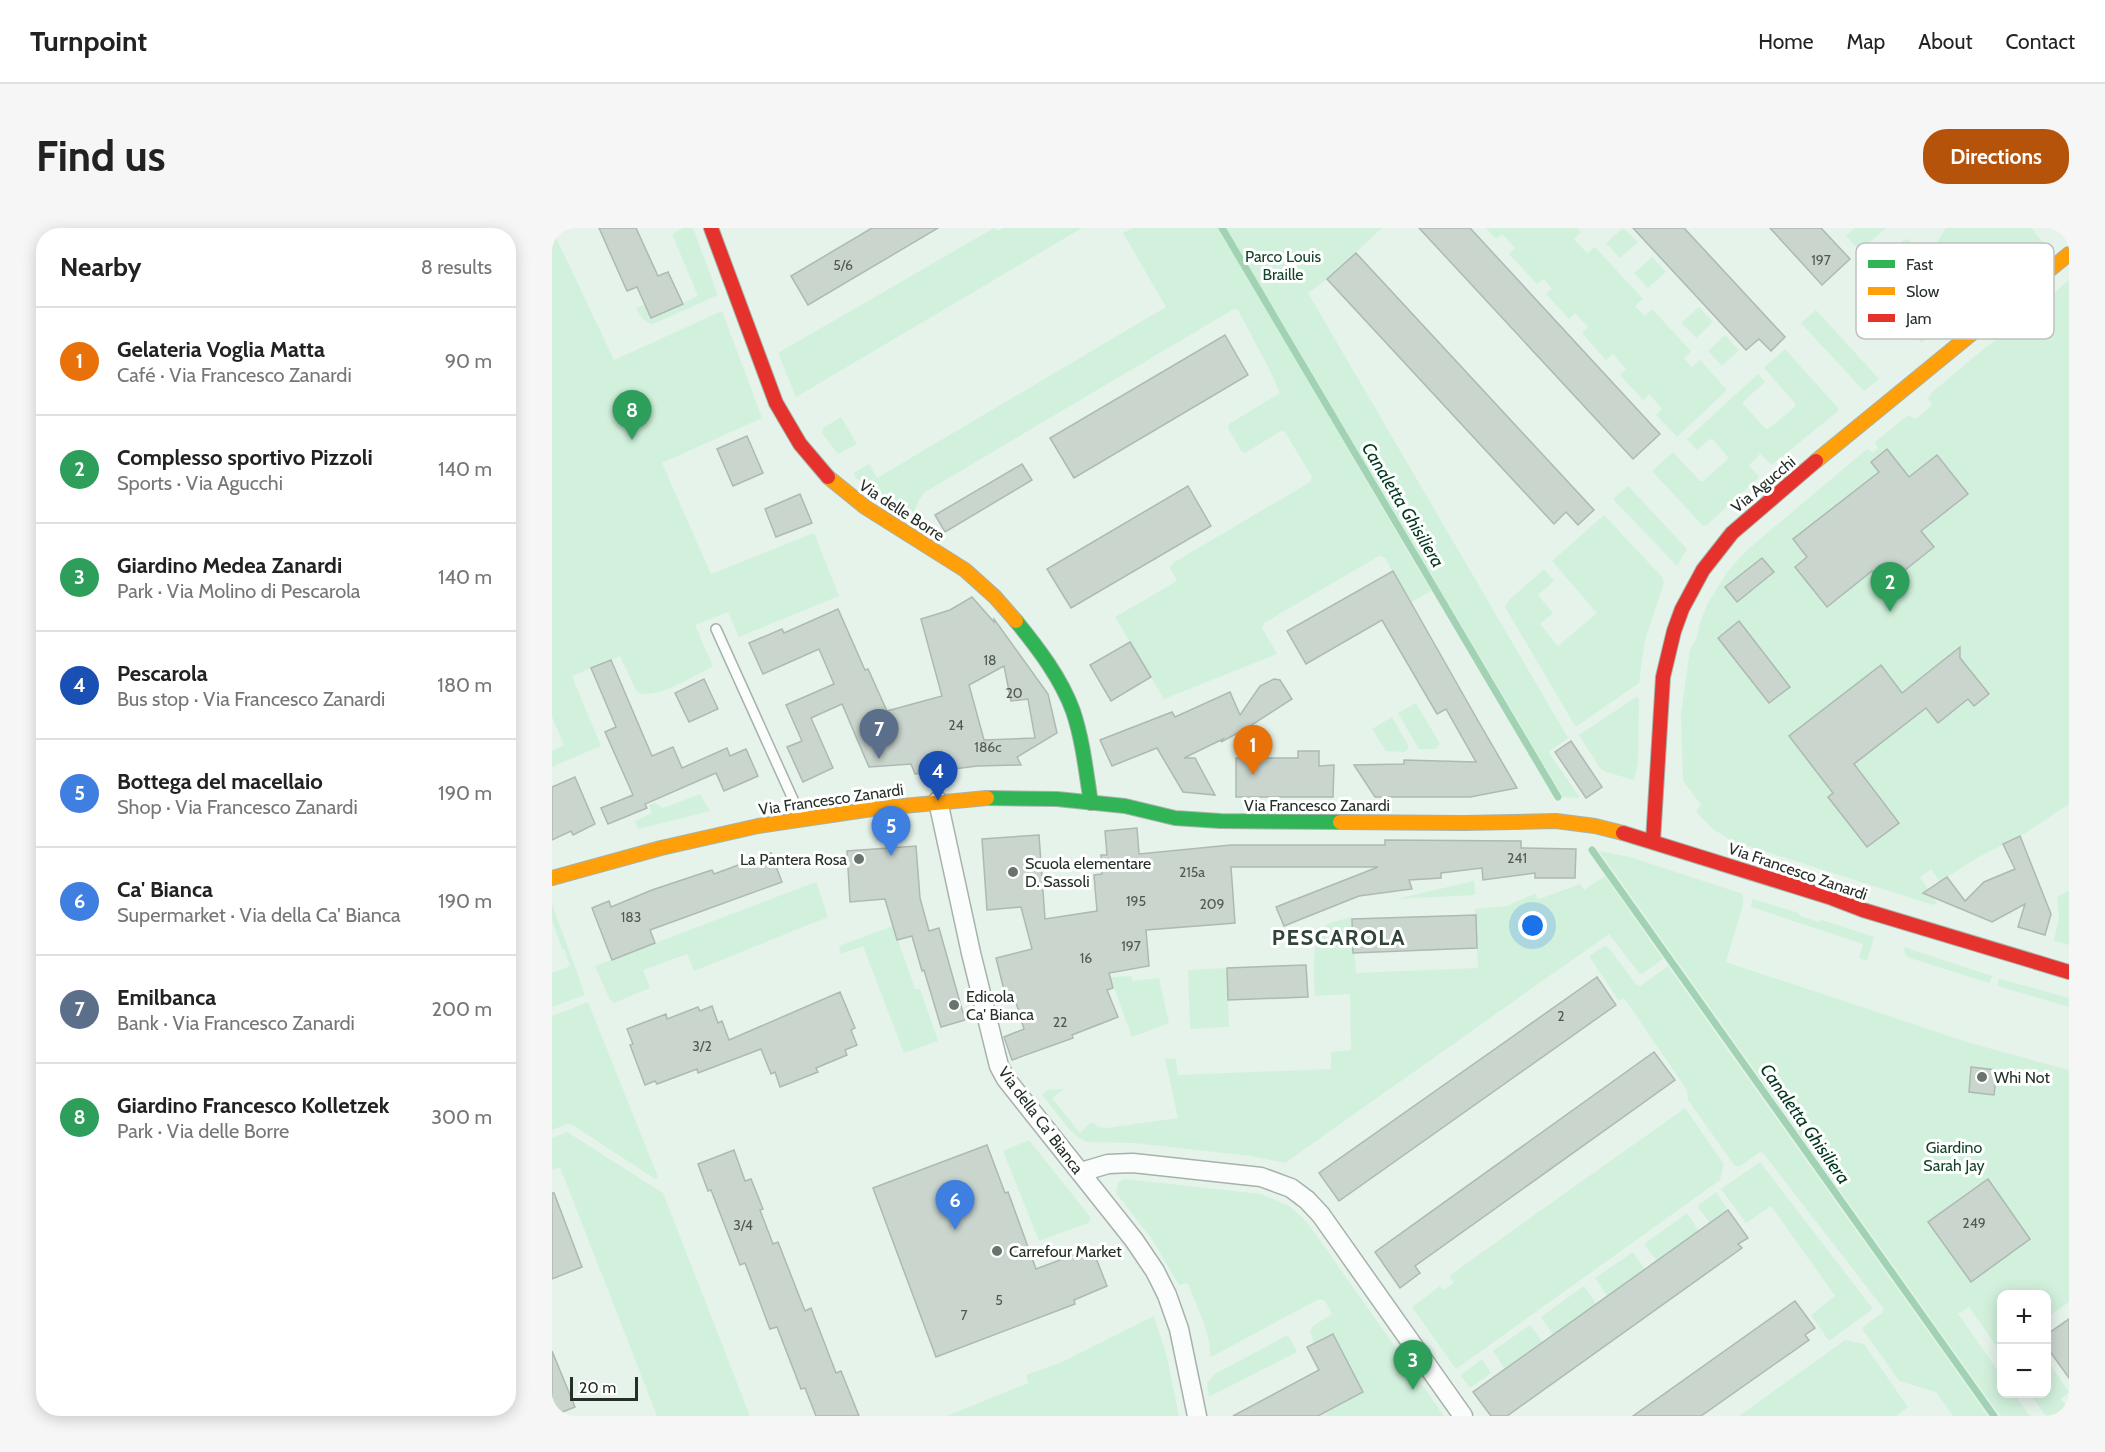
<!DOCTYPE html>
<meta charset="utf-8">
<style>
body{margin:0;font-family:Cabin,sans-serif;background:#f6f6f6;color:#222}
.controls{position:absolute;right:18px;bottom:18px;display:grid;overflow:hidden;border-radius:12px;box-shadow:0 3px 15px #0003}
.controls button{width:54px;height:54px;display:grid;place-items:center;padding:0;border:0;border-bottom:2px solid #e0e0e0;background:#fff;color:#222;font:30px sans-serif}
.scale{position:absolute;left:18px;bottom:15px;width:68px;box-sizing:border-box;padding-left:6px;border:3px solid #263029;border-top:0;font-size:16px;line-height:21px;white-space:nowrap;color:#263029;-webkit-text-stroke:4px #fff;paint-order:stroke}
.you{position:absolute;left:981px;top:698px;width:21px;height:21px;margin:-15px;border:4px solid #fff;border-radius:50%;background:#1a73e8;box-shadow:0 0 0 9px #1a73e833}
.badge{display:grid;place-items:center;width:39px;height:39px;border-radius:50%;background:#b45309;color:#fff;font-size:20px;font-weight:700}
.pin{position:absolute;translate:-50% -50px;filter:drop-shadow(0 2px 3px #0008)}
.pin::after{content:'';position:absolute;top:32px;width:21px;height:18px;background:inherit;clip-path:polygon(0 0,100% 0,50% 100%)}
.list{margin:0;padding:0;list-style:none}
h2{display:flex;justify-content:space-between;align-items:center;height:78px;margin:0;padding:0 24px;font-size:26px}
h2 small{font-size:20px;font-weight:400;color:#767676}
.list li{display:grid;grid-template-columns:39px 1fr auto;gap:18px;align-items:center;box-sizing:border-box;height:108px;padding:0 24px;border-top:2px solid #e0e0e0}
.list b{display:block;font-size:22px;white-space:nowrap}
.list p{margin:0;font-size:20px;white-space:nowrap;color:#767676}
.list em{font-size:20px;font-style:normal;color:#767676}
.map{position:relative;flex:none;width:1517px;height:1188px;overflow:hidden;border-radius:24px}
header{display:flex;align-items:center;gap:36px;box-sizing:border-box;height:84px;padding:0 30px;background:#fff;border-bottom:2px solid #e0e0e0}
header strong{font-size:28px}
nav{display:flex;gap:33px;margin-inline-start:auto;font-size:21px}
.intro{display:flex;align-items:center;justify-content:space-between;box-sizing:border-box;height:144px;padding:0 36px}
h1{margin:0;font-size:42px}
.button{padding:15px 27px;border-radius:24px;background:#b45309;color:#fff;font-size:21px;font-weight:700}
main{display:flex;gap:36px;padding:0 36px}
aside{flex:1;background:#fff;border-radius:24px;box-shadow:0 3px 15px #0003}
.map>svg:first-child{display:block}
.green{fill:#d2f1dd}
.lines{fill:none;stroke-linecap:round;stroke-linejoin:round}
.stream{stroke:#a1d2b4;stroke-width:7}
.building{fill:#cad5ce;stroke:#adb9b2;stroke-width:1.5;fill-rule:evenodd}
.lane-casing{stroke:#a6b2aa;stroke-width:12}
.street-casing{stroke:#a6b2aa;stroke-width:21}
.fast-casing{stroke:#a6b2aa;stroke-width:16}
.slow-casing{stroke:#a6b2aa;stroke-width:16}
.jam-casing{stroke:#a6b2aa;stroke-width:16}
.lane{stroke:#fbfdfc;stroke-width:9}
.street{stroke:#fbfdfc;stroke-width:18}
.fast{stroke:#30b455;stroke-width:14}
.slow{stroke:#ff9f0a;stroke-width:14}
.jam{stroke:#e5322d;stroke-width:14}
.poi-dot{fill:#69746d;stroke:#fff;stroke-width:2}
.labels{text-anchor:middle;stroke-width:6;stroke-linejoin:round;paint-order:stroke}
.number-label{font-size:14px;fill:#4f5952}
.park-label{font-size:16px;fill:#14452c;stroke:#fff}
.street-label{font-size:16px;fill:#263029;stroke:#fff}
.poi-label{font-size:16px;fill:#263029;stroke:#fff;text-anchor:start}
.water-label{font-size:18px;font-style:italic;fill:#02381f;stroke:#fff}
.district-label{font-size:22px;font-weight:bold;letter-spacing:1.5px;fill:#304538;stroke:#fff}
.key{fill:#fff;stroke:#bec1bf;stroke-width:1.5}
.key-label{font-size:16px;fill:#263029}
</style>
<header>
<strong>Turnpoint</strong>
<nav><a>Home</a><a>Map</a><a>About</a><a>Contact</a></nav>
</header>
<div class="intro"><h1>Find us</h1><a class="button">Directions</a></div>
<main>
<aside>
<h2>Nearby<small>8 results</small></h2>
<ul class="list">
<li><span class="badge" style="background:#e8710a">1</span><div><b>Gelateria Voglia Matta</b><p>Café · Via Francesco Zanardi</p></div><em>90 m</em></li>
<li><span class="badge" style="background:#2e9e5b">2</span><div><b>Complesso sportivo Pizzoli</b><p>Sports · Via Agucchi</p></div><em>140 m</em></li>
<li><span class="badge" style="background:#2e9e5b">3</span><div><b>Giardino Medea Zanardi</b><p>Park · Via Molino di Pescarola</p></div><em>140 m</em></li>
<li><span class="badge" style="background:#1a4fb4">4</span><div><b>Pescarola</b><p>Bus stop · Via Francesco Zanardi</p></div><em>180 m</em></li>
<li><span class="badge" style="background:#3f7fe0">5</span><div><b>Bottega del macellaio</b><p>Shop · Via Francesco Zanardi</p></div><em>190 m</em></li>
<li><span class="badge" style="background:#3f7fe0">6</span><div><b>Ca' Bianca</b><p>Supermarket · Via della Ca' Bianca</p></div><em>190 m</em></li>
<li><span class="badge" style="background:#5c6f8a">7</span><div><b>Emilbanca</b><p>Bank · Via Francesco Zanardi</p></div><em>200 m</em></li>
<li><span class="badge" style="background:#2e9e5b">8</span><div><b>Giardino Francesco Kolletzek</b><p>Park · Via delle Borre</p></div><em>300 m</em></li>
</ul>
</aside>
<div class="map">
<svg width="1517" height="1188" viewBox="0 0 1517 1188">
<rect width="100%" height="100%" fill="#e5f3ea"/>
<g class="green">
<path d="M131,0H141L166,67L101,96C92,95 88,87 84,80L93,76L100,90L146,68L120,6Z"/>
<path d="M442,0L446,3L451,0H530L244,169L226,125Z"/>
<path d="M581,0H830L775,51L756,65L1016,510L998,523L997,525L1027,568L1026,570L1011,569L724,84L718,88L879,363L858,375L833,330L827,328L712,395L710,400L725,426L612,471L563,389L625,353L618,340L621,335L758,254L760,249L733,204L729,203L693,225L689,223L676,200L677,196L728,165L717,141L686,82L682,81L373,264L367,272L360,289L338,276L303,249L302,245L317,236L325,250L614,79L571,5Z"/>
<path d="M934,0H1025L1029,4L1022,11L1035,25L1043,19L1091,71L1083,78L1093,88L1100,81L1139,123L1132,130L1140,139L1148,132L1175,162L1125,209L1104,187L1110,181L1097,166L1091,172L1068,147L1074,141L1061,126L1054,132L1030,105L1036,99L1023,85L1017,91L994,66L1000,61L992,51L985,56L957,26L963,20L950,6L944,11Z"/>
<path d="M1071,0L1086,14L1068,30L1054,15Z"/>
<path d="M1303,0H1334L1308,23L1294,8Z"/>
<path d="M1394,0H1479L1491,14V19L1441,59L1423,42L1414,51L1427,68V70L1423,74L1398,35L1384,21L1383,17Z"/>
<path d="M0,1L62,132L170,83L210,190L110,235L159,346L262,305L287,368L187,409L176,384L143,397L161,438C144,447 103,473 85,464L68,428L20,448L49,518L0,539V523L12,517L0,489Z"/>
<path d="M1355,11L1389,38L1416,77L1369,115L1345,86L1346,83L1368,64L1347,40L1343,39L1325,54L1317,43L1352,12Z"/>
<path d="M1100,29L1114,44L1096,60L1082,45Z"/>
<path d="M1517,52V576L1472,606L1423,631L1388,654L1379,641L1368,649L1385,675L1381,677L1177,612L1173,608L1162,602L1145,585L1144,582L1149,577L1131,553L1129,486L1138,421L1145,409L1148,394L1156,375L1176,343L1194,323L1315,221L1321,225L1326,220L1323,214L1356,187L1364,191L1380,177L1376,171L1378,166L1434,119L1462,100Z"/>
<path d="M1147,79L1161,94L1144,110L1129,95Z"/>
<path d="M1264,82L1327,151L1312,163L1249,95Z"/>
<path d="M1173,107L1187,122L1170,138L1156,123Z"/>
<path d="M1233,121L1286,180V183L1220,237L1208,226L1197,237L1207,249L1155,297H1150L1100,243L1121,224L1148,253H1151L1175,232L1176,229L1161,212L1158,211L1145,222L1135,211L1206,146L1213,154L1191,174V176L1213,200L1216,201L1243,179V175L1212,140Z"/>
<path d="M289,189L305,216L286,226L270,205L271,200Z"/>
<path d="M1076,258L1135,321L1125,338L1061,271Z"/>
<path d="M1052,287L1110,349L1112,355L1093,412L1087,455L1025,498L1022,496L953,379L958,371L992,341L1002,353L986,367L1001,385L988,396L1006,418L1045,385L1000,333Z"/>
<path d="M1084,469L1087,471L1086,535L1082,552L1054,544L1048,540L1027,507Z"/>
<path d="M864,475L888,516L884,521H867L846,485Z"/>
<path d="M840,489L856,517V521L852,524L834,523L820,501Z"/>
<path d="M148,566L158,583L86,601L83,593L100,585L97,577L103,575L111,580Z"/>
<path d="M1047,623L1078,629L1191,666V677L1174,734L1418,815L1517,842V1074L1495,1090L1494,1066H1450V1122L1448,1123L1417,1079L1406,1086L1449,1147L1450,1166H1462L1478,1188H1448Z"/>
<path d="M1053,648L1111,731L1090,746L1087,745L1057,706L733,935L699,928L582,915L535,914L527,910L518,902L490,867L495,862L512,861L500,870L528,905L539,894L547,899L555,900L626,890L613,830L624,831L626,847L779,841V824L799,822L798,766L763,768C762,751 759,710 772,699C779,693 790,692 799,689L800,691L804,745L926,740L923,681L955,678L984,665L985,671L990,670L1028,656L1032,662Z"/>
<path d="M922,653L923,667L844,671Z"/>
<path d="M264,654L276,689L142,743L135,726L91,742L98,760L62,775L58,772L43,738Z"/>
<path d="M1517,663V717L1502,713L1507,688L1505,671L1506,668Z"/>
<path d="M1200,671L1247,685L1248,688L1267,694L1270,692L1322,709L1315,733L1307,730L1311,716L1199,679Z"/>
<path d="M0,676L33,767L0,779V745L18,738L12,721H10L0,692Z"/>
<path d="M341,698L363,761H368L386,813L352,825L311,718L289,726L287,718Z"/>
<path d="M1052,718L1056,719L1084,756L1088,758L1116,738L1436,1188H1401L1384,1164L1347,1153L1311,1102V1099L1331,1084V1080L1211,925L1208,924L1187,939L1183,938L1136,872L1135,862L1072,770L1067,773L1037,728Z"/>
<path d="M1352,719L1440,748V749L1437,755L1358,730L1353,726Z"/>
<path d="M675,740L677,799L638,801L636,742Z"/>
<path d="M579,748L581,753L607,750L617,795L580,809L558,749Z"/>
<path d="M1448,751L1517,770V779L1446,758V751Z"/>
<path d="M36,774L106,949L103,951L21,897L15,896L0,902V788Z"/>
<path d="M1133,880L1172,936L1168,952L904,1141L860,1079L888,1058L892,1062L902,1055L897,1048Z"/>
<path d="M15,904L111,965L198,1188H105L8,939L0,942V910Z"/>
<path d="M477,912L539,990L536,995L487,1013L451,923Z"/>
<path d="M1208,934L1321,1081L1277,1113L1259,1087L1283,1068L1219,978L1194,995L1169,961Z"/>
<path d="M573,951L709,966L737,978L752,991L762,1004L892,1188H770L811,1164L781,1106L762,1116L758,1104L761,1098L780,1086L773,1073L767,1071L661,1128H658C659,1103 644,1078 636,1055L627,1057L599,1010L564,965L566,955Z"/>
<path d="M1164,964L1176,982L1158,995L1145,978Z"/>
<path d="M1135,985L1147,1003L1105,1033L1092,1016Z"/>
<path d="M1081,1024L1093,1041L1055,1068L1043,1050Z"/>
<path d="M1032,1058L1044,1076L1001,1106L989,1089Z"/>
<path d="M602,1088L614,1125L627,1188H395L476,1155L474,1147L510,1134Z"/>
<path d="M978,1097L991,1114L953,1141L941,1123Z"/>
<path d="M734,1108L737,1109L745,1124L657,1169L655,1155L663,1146Z"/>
<path d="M1293,1112L1312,1116L1356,1179L1344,1188H1187Z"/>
<path d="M930,1131L939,1145L918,1160L909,1148L910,1146Z"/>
<path d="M1495,1132L1517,1164L1509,1171L1517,1183V1188H1494L1478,1166H1494Z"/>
</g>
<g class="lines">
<g class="stream">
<path d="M670,0L1006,569"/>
<path d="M1040,622L1442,1188"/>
</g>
</g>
<g class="building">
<path d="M47,0H84L106,48L116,44L131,76L99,90L85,59L75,63Z"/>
<path d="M320,0H386L256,77L239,48Z"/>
<path d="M867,0H918L1108,206L1081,231Z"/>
<path d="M1081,0H1132L1233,109L1219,123L1207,111L1194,122Z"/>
<path d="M1218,0H1269L1298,31L1270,57Z"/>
<path d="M804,25L1042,282L1026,297L1014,284L1002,296L775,51Z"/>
<path d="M673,107L696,147L522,250L498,210Z"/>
<path d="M195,208L211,245L181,258L165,221Z"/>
<path d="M1335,221L1357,249L1385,227L1416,266L1369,303L1382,319L1333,358L1320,343L1275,379L1243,339L1255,329L1241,311L1327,244L1319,234Z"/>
<path d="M470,236L480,252L393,304L383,287Z"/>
<path d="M636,258L659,298L519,380L495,341Z"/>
<path d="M248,266L260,295L224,309L213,281Z"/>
<path d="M1210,330L1222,344L1185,374L1173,359Z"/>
<path d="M841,343L925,491L965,560L918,569H823L802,537L852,536V532L924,534L894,481L885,486L830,392L754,436L735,403Z"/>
<path d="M420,369L442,394V391L496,466L505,505L465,529L469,537L425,538L363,546L359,536L317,539L290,476L259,490L281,540L251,554L235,519L250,513L234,477L282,456L267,421L211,446L197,415L230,401L232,405L286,381L313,442L316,441L335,483L390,468L369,391L398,382ZM452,438L459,473L476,471L483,510L432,512L417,457Z"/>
<path d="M1187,393L1238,459L1217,475L1166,410Z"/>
<path d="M578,414L599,449L559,473L538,437Z"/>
<path d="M1408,419V430L1437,466L1422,478L1416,471L1386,495L1374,480L1302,536L1347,595L1315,619L1276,569L1281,565L1237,508L1329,437L1350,465Z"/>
<path d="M59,432L100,528L121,519L130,540L175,520L178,528L194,521L206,548L172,563L164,545L93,576L95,580L56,596L49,580L81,567L53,504L64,499L39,440Z"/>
<path d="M152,451L166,481L137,494L123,465Z"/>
<path d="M722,451L728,452L740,471L695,500L669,514L671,511L632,530H643L663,567L631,564L605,520L560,538L548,512L620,484L623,489L678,464L688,487L708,458Z"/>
<path d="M1019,513L1050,559L1034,570L1003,524Z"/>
<path d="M746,523H767V538L782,537L781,569H684V530H746Z"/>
<path d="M23,549L43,596L21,607L19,603L0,612V559Z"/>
<path d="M585,600L587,626L679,617H833V612L969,613V620L1024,621L1023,650H983V645L931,652L930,640L889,645V650L857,652L860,661L807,668L732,698L724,679L826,639H679L683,695L594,702L597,738L557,745L561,760L555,762L566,789L520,807L521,810L460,832L452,809L472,801L462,768L454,770L444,730L480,721L469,679L435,682L430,611L487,607L493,691L545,683L542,647L550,646L549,627H555L553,603Z"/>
<path d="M1468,608L1499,686L1493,707L1466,699L1473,676L1440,694L1371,665L1395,649L1413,673L1432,654L1463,641L1451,616Z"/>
<path d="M364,618L368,670L377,703L387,700L413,792L389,799L372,742L370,743L360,708L345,712L333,671L298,674L295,623Z"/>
<path d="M219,625L230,654L98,702L103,715L60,732L40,680L57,673L59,679L100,662L160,642L162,646Z"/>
<path d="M924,687L925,720L801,725L800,691Z"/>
<path d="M754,737L756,769L676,772L675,740Z"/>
<path d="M1045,749L1064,777L787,973L767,945Z"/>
<path d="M288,764L303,800L299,802L305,817L293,822L295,827L264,840L266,844L228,859L223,844L219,846L209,821L146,845L145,841L105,856L103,853L93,857L78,817L81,816L75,801L114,786L115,791L146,779L148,783L160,778L166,795L170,793L177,812Z"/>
<path d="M1102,824L1123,852L863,1038L868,1045L848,1060L823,1024Z"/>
<path d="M1419,839L1445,842L1442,867L1417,864Z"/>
<path d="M435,917L453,965L456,964L484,1041L540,1020L555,1058L522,1072L523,1076L384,1129L321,960Z"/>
<path d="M182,922L193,953L199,951L211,981L208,982L221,1016L226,1014L253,1083L259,1080L284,1145L289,1143L307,1188H264L253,1160L249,1161L225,1099L218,1101L193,1035L188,1037L159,962L156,963L146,936Z"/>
<path d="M1436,951L1478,1011L1419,1054L1376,994Z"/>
<path d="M0,965H2L30,1039L0,1051Z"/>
<path d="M1176,982L1196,1010L1186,1016L1190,1020L955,1188H939L921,1164Z"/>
<path d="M1243,1073L1263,1100L1253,1107L1257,1112L1149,1188H1081Z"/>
<path d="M1517,1091V1150L1494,1118V1107Z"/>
<path d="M781,1106L811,1164L766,1188H681L767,1142L755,1119Z"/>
<path d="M0,1123L23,1179L0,1188Z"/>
</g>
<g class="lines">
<g class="lane-casing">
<path id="lane" d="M164,401L249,589"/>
</g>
<g class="street-casing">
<g id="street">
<path d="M386,573L419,725L447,838L454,851L582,1012L603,1043L615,1067L627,1101L645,1188"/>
<path d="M529,944L556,936L581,935L709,949L739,960L755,972L769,987L911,1188"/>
</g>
</g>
<g class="fast-casing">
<g id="fast">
<path d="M464,393C486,420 509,450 521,483C531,513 534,544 539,575"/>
<path d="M435,570L505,571L573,578L623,590L668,593L788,594"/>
</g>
</g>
<g class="slow-casing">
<g id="slow">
<path d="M1264,233L1517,26"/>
<path d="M276,249L313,279L413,342L443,369L464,393"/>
<path d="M788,594L912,595L1004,593L1043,598L1071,605"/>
<path d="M0,650L109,620L206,598L320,581L435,570"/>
</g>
</g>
<g class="jam-casing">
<g id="jam">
<path d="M159,0L224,175L248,216L276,249"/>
<path d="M1071,605L1277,669L1311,682L1517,744"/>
<path d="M1101,613L1111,449L1122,403L1130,381L1151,342L1180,305L1264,233"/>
</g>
</g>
<use href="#lane" class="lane"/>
<use href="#street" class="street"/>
<use href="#fast" class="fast"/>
<use href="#slow" class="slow"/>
<use href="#jam" class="jam"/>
</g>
<g class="poi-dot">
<circle cx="307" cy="631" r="6"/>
<circle cx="461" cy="644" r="6"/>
<circle cx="402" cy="777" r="6"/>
<circle cx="1430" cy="849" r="6"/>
<circle cx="445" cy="1023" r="6"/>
</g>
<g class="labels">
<g class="number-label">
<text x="1269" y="37">197</text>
<text x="291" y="42">5/6</text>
<text x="438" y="437">18</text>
<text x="462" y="470">20</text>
<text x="404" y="502">24</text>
<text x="436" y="524">186c</text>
<text x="965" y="635">241</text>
<text x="640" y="649">215a</text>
<text x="584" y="678">195</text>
<text x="660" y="681">209</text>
<text x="79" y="694">183</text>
<text x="579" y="723">197</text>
<text x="534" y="735">16</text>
<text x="1009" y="793">2</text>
<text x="508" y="799">22</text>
<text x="150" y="823">3/2</text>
<text x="1422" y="1000">249</text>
<text x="191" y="1002">3/4</text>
<text x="447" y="1077">5</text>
<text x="412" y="1092">7</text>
</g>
<g class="park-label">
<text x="731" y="34">Parco Louis<tspan x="731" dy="18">Braille</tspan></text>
<text x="1402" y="925">Giardino<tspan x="1402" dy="18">Sarah Jay</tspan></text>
</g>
<g class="street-label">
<text transform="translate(1211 256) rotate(-40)" y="6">Via Agucchi</text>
<text transform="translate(350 282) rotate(33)" y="6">Via delle Borre</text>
<text transform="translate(279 571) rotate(-8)" y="6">Via Francesco Zanardi</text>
<text x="765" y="583">Via Francesco Zanardi</text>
<text transform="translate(1246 643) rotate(19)" y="6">Via Francesco Zanardi</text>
<text transform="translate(489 892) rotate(53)" y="6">Via della Ca' Bianca</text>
</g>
<g class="poi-label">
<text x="295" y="637" text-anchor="end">La Pantera Rosa</text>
<text x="473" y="641">Scuola elementare<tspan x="473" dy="18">D. Sassoli</tspan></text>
<text x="414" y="774">Edicola<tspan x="414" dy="18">Ca' Bianca</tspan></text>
<text x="1442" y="855">Whi Not</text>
<text x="457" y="1029">Carrefour Market</text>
</g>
<g class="water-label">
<text transform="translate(851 277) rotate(59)" y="6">Canaletta Ghisiliera</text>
<text transform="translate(1253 896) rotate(55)" y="6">Canaletta Ghisiliera</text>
</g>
<g class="district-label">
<text x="787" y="717">PESCAROLA</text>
</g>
</g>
<rect x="1304" y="15" width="198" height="96" rx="9" class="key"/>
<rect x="1316" y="32" width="27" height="8" fill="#30b455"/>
<rect x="1316" y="59" width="27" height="8" fill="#ff9f0a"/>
<rect x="1316" y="86" width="27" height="8" fill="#e5322d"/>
<g class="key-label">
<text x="1354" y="42">Fast</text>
<text x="1354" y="69">Slow</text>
<text x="1354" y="96">Jam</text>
</g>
</svg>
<div class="controls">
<button>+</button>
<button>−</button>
</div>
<div class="scale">20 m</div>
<div class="you"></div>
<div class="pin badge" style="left:701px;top:547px;background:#e8710a">1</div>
<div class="pin badge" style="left:1338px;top:384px;background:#2e9e5b">2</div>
<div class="pin badge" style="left:861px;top:1162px;background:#2e9e5b">3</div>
<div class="pin badge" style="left:386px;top:573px;background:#1a4fb4">4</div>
<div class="pin badge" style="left:339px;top:628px;background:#3f7fe0">5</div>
<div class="pin badge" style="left:403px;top:1002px;background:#3f7fe0">6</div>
<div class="pin badge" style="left:327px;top:531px;background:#5c6f8a">7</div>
<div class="pin badge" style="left:80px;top:212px;background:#2e9e5b">8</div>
</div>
</main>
